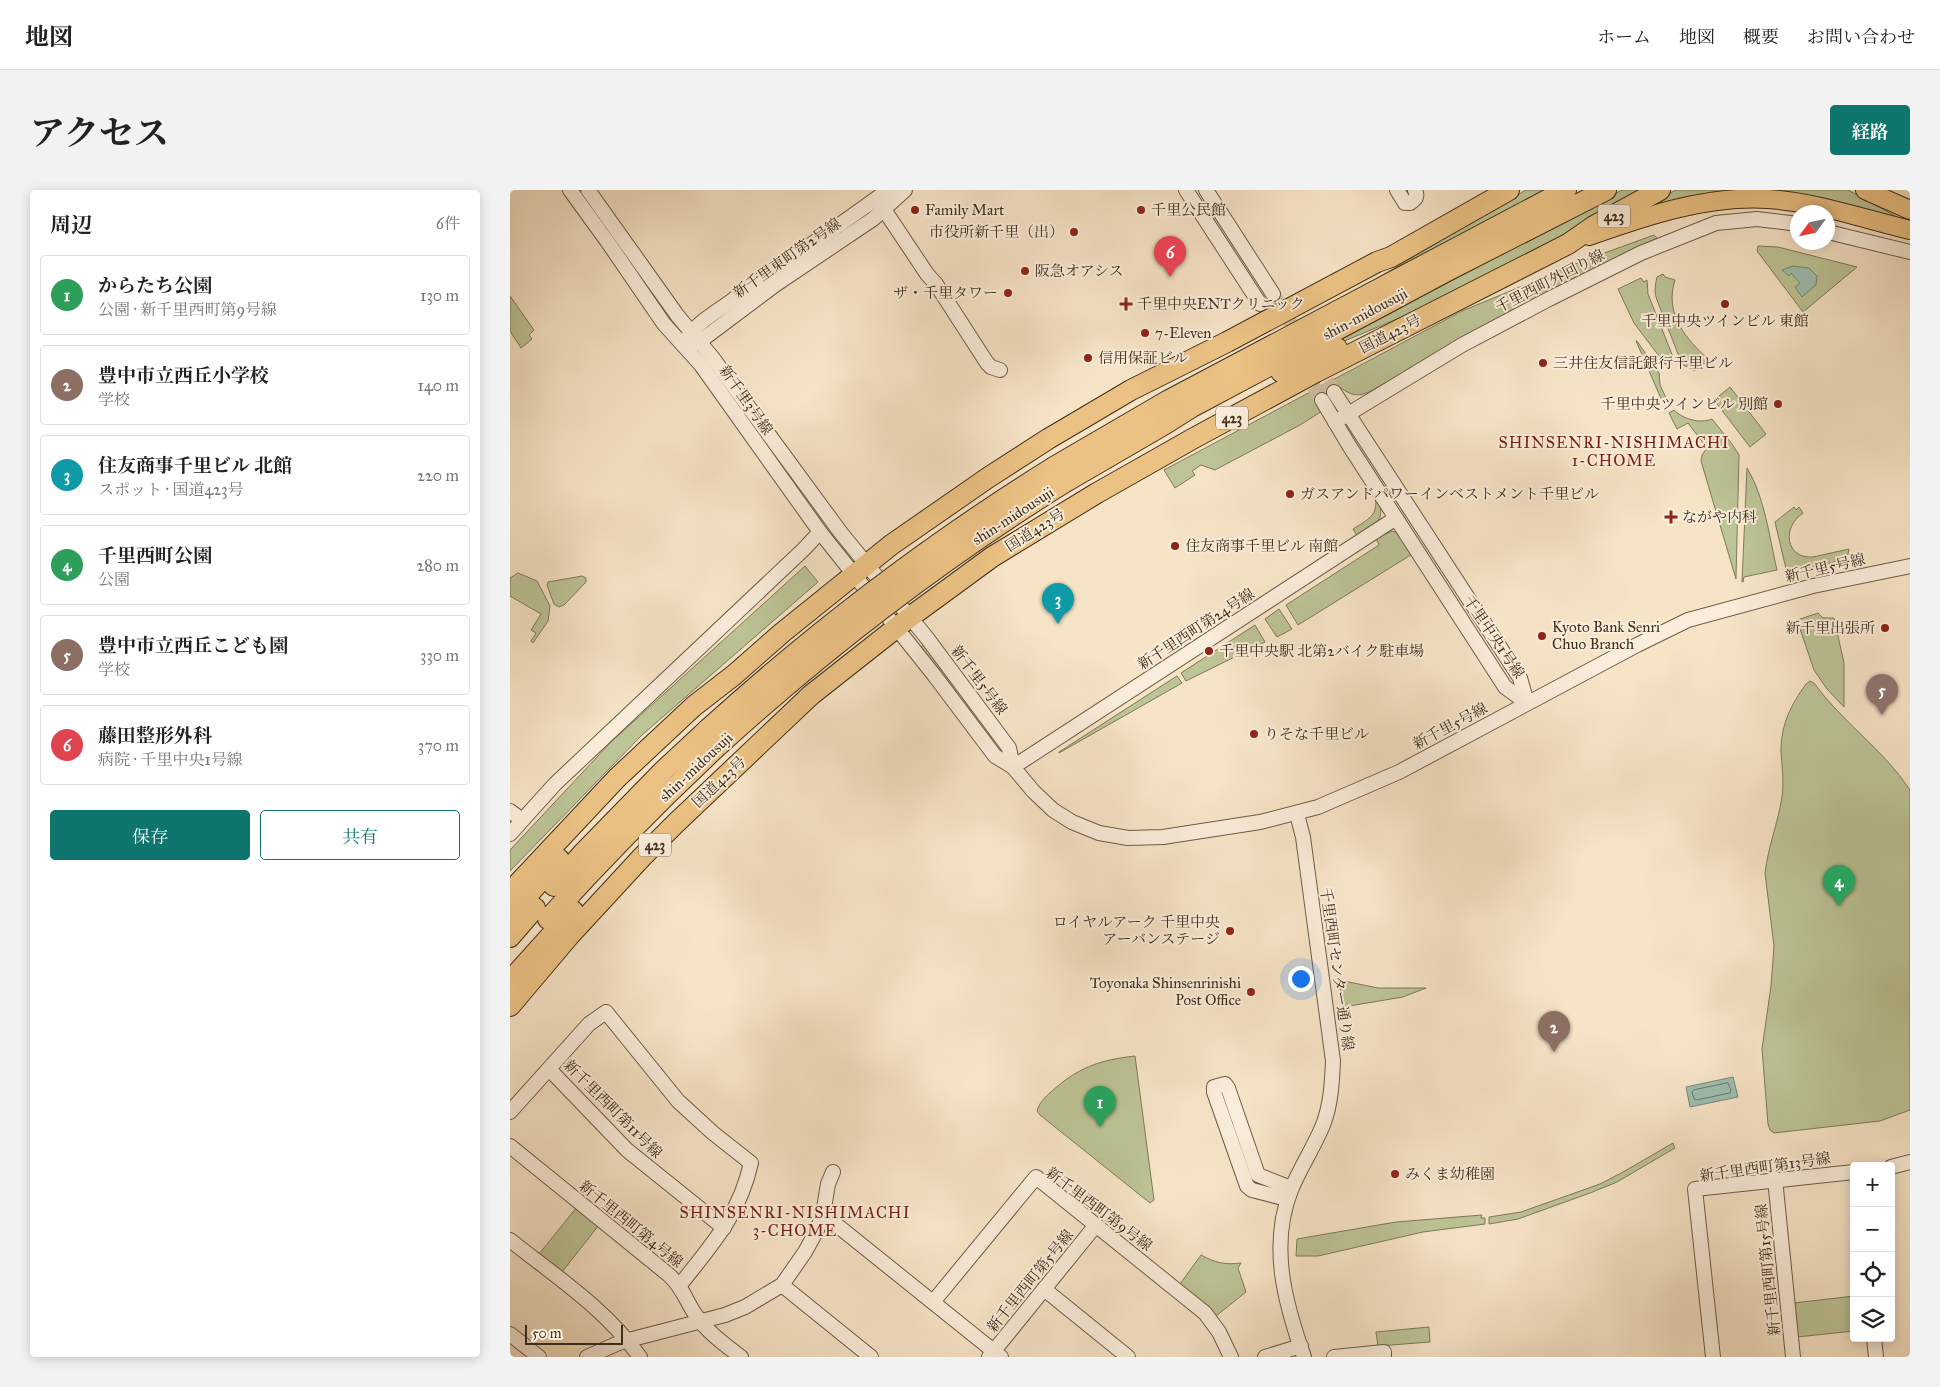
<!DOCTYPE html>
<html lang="ja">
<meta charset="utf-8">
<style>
body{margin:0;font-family:"IM FELL Great Primer","Noto Serif JP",serif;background:#f2f2f2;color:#222}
.controls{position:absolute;right:15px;bottom:15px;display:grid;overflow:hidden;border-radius:5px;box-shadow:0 2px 12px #0003}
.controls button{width:45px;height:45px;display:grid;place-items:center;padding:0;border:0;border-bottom:1px solid #e0e0e0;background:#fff;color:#222;font:25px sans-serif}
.compass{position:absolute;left:1280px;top:15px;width:45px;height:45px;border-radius:50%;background:#fff;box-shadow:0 2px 12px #0003;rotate:237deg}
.scale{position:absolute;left:15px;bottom:12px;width:98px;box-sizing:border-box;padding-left:5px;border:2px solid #3f2f1a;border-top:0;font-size:14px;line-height:18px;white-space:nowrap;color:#3f2f1a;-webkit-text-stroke:4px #faeddb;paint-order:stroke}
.you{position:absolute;left:790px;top:788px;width:18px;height:18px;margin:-12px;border:4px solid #fff;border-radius:50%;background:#1a73e8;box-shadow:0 0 0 8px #1a73e833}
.badge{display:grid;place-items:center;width:32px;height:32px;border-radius:50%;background:#0f766e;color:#fff;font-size:16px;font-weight:700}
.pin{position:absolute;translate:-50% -41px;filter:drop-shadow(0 1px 2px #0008)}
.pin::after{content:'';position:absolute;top:26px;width:18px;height:15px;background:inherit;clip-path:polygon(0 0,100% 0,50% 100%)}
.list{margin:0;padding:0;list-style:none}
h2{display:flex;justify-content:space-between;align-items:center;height:65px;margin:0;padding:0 20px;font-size:21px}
h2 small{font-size:16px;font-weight:400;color:#767676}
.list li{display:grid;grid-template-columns:32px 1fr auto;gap:15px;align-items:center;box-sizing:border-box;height:80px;margin:0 10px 10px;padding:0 10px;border:1px solid #e0e0e0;border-radius:5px}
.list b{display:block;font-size:19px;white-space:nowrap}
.list p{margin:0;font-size:16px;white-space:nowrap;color:#767676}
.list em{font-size:16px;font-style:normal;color:#767676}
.actions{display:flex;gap:10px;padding:15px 20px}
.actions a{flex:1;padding:11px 0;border:1px solid #0f766e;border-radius:5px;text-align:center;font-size:18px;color:#0f766e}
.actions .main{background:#0f766e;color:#fff}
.icon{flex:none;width:28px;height:28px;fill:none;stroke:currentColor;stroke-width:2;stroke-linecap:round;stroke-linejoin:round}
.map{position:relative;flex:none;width:1400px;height:1167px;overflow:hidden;border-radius:5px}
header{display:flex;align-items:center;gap:30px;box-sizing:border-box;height:70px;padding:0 25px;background:#fff;border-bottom:1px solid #e0e0e0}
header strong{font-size:24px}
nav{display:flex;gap:28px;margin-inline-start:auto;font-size:18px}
.intro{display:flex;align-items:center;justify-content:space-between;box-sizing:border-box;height:120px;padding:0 30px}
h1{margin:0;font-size:35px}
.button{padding:12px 22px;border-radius:5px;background:#0f766e;color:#fff;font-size:18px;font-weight:700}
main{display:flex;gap:30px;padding:0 30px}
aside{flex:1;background:#fff;border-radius:5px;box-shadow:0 2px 12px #0003}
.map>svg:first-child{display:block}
.green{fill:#bdc496;stroke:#7e7a58}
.water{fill:#9ebfb1;stroke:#788575}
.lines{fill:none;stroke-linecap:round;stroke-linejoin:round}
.shore{stroke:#6e7766;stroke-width:1}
.minor-tunnel{stroke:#d2c0a4;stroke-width:14;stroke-dasharray:14 7;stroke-linecap:butt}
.minor-casing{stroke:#6d5c45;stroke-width:16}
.major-casing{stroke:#3f2f1a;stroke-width:20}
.highway-casing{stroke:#3f2f1a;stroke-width:22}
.minor{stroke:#faeddb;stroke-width:14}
.major{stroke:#ecc284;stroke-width:18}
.highway{stroke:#ecc284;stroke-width:20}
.highway-bridge-casing{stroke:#3f2f1a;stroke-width:22;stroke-linecap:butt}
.highway-bridge{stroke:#ecc284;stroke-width:20}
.poi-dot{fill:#8f2418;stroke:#faeddb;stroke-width:2}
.labels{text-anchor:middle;stroke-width:4;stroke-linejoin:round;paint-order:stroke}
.shield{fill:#faeddb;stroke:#776854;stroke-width:1}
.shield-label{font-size:14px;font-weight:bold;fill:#3f2f1a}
.poi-label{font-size:15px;fill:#3f2f1a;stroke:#faeddb;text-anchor:start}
.street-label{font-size:15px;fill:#3f2f1a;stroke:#faeddb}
.neighbourhood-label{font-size:16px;letter-spacing:1px;fill:#7a1f14;stroke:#faeddb}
</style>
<header>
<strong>地図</strong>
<nav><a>ホーム</a><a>地図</a><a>概要</a><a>お問い合わせ</a></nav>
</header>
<div class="intro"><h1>アクセス</h1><a class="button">経路</a></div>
<main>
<aside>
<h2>周辺<small>6件</small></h2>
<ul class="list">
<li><span class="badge" style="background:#2e9e5b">1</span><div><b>からたち公園</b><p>公園 · 新千里西町第9号線</p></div><em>130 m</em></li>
<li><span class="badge" style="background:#8d6e63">2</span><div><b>豊中市立西丘小学校</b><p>学校</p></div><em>140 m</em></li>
<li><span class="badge" style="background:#0f9aa8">3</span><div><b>住友商事千里ビル 北館</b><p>スポット · 国道423号</p></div><em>220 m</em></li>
<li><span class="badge" style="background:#2e9e5b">4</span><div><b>千里西町公園</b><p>公園</p></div><em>280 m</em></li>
<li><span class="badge" style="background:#8d6e63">5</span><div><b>豊中市立西丘こども園</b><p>学校</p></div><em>330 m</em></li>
<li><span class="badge" style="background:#e0444e">6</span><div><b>藤田整形外科</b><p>病院 · 千里中央1号線</p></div><em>370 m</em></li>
</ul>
<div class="actions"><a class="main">保存</a><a>共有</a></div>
</aside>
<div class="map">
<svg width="1400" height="1167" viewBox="0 0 1400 1167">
<rect width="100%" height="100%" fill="#f7e4c7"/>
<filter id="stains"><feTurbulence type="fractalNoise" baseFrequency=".004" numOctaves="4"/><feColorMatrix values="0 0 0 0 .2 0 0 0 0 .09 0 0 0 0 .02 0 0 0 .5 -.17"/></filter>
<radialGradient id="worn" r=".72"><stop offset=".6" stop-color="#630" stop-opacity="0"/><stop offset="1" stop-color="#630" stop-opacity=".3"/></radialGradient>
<g class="green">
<path d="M1016,0H1040L834,108Z"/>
<path d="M1112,0H1137L920,115L806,163Z"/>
<path d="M1166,0H1338L1389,28L1311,9L1116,26Z"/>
<path d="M1144,45L1147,48L1001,122L859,202C847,207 841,205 831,198L807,213L812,221L790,235L705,280L691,275L682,281L685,285L665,298L654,280L952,121L1075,70Z"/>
<path d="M1248,56L1268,57L1347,77L1293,122L1247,61Z"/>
<path d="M1153,84L1155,87L1165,90C1154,124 1176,149 1199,170L1184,181L1172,174L1147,110C1144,102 1145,96 1147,87Z"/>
<path d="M1131,88L1134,92L1137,90L1138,104L1165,172L1155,174L1124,133L1108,99Z"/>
<path d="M0,106L24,140L19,145L22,149L11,158L0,141Z"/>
<path d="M1126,151H1127L1149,183L1150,195L1157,210L1153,213Z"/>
<path d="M1220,197L1256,244L1240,257L1204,210Z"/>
<path d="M1164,220C1173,229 1189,234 1202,229L1222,254L1229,265L1226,389L1191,271L1192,265L1197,258L1178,233L1167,239L1159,223Z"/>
<path d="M1237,278C1255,308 1259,346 1267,380L1234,387L1233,392H1232Z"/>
<path d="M864,301C877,329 871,330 848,347L843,339C861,328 870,324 864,301Z"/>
<path d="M1284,317L1286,320L1289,317L1293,323C1271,338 1276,369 1303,367L1339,359L1337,369L1277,383L1265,332Z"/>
<path d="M882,341L888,343L904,363L788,435L776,415L869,355L866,348Z"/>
<path d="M295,376L308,392L132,545L0,681V660L101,552Z"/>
<path d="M8,383L27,391L40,416L38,431L23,453L21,451L26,443L21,440L31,424L0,406V388Z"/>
<path d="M72,386L76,388V392L54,415L49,417L44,414L37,395L38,392Z"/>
<path d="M769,419L782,439L767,447L755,429Z"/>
<path d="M1308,423L1313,428H1324L1334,473V517L1317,499L1304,480L1287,430Z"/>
<path d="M745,435L755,452L676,491L671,483Z"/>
<path d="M414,454L494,563L491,565L411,457Z"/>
<path d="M667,486L672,493L549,563V562Z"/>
<path d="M1300,491L1304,493C1332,532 1374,560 1400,600V920L1370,931L1264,943L1260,940L1258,934L1252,859L1261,796L1264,756L1255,683C1258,657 1268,633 1272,607C1274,592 1272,576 1271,561C1271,534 1281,515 1296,494Z"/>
<path d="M829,790L868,798H916L893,807L833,817Z"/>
<path d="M625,866L644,1010L640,1013L530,925L527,921C529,913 535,907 541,902C567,878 589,870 625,866Z"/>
<path d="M1163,953L1165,958L1107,992L1080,1003L1008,1029L979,1034V1027L1011,1022L1090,994L1113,982Z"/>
<path d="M67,1017L89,1035L52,1082L29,1064Z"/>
<path d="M972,1025L971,1028H975V1034L913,1042L808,1066H786L787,1049L886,1032Z"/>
<path d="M691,1065C705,1073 716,1075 731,1073L728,1078L736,1102L706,1126L670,1094Z"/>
<path d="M1344,1106V1141L1287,1147L1284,1113Z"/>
<path d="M919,1137L920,1152L868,1156L866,1142Z"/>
</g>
<g class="water">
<path d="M1283,76L1299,78L1307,86L1306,95L1292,107L1285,97L1290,93L1281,83L1279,86L1272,80Z"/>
<path d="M1223,887L1228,907L1180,917L1176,897Z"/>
</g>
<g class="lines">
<path class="shore" d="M1218,893L1221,900L1220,903L1186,910L1184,909L1182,902L1184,900Z"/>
<g class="minor-tunnel">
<path d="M763,104L790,148"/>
<path d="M806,173L824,202"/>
<path d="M792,179L812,210"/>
</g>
<g class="minor-casing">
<g id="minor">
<path d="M60,0L97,51L154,134L191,175L310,342L424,485L485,566L503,577L523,601L543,620L562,632L589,643L618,648L653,647L750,632L808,617L889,582L1127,455L1178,430L1303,396L1400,376"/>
<path d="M78,0L167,125L202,167L331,343L417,448L499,558L503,577"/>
<path d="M676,0L750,114"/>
<path d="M696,0L763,104"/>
<path d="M887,0L895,13H900C906,9 908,7 905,0"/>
<path d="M369,12L417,84L426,94L477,173L481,177L490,180"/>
<path d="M1318,42L1400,62"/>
<path d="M177,149C184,134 210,120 224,109C274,72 327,38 378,0"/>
<path d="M181,154L189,152L265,95L363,29L395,0"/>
<path d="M824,202L1010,488L1017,513"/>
<path d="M812,210L840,257L995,497L1017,513"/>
<path d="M825,232L952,155L1039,109L1131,63L1206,33L1247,29L1288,34"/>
<path d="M503,577L886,328"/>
<path d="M0,621L12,630"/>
<path d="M787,624L793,647L823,871C822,893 821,914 813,935C804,957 790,978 781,1000C759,1056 775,1113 794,1167"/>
<path d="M0,644L45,594L293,360L310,342"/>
<path d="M39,879L117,960L214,1038"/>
<path d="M0,922L79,834L96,822L168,911L203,943L241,973C229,1026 202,1054 170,1095"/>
<path d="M0,956L159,1085C173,1098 175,1109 185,1124C196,1141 215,1155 231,1167"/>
<path d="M1381,977L1400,972"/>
<path d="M1265,989L1283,1167"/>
<path d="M777,1009L742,1000L737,996L704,902V897L715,894L718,898L748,985L781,998"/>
<path d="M313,1024L491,1167"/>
<path d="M0,1050C45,1086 96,1119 130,1167"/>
<path d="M272,1095L361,1167"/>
<path d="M534,1099L618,1167"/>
<path d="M423,1112L526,987L695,1123L709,1142L721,1167"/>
<path d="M0,1144L29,1167"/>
<path d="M1364,1148L1366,1167"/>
<path d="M77,1167L111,1152L215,1125L235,1117L272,1095L295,1062L307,1040L313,1024L318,994L323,982"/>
<path d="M479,1167L586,1035"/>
<path d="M755,1167L791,1156"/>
<path d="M824,1167L874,1162V1167"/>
<path d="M1203,1167L1185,999L1344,982"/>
</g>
</g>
<g class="major-casing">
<g id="major">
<path d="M1355,0L1400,20"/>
<path d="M1079,46C1136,26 1197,5 1258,9C1306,12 1354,29 1400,40"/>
</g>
</g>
<g class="highway-casing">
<g id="highway">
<path d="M771,182L827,158"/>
<path d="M544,277L659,210L1056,0"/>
<path d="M557,291L655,234L682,217L939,80L1096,0"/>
<path d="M44,696L72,664L154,580L197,540"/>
<path d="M0,702L107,588L184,516L224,485L273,442L381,355L479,287L538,249L621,200L717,152L867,72L881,67L999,0"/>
<path d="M0,726L49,669"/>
<path d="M38,729C93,668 150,610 210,554"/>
<path d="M0,747L25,718"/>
<path d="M0,791L63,721"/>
<path d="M0,816L60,745L132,667L166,633L301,505L400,427L482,367L587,303L684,248L806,182L1058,54L1084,36L1150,0"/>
</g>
</g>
<use href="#minor" class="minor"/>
<use href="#major" class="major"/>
<use href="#highway" class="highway"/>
<g class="highway-bridge-casing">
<g id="highway-bridge">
<path d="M197,540C305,442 420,354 544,277"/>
<path d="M210,554C318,456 433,368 557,291"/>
</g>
</g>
<use href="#highway-bridge" class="highway-bridge"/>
</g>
<g class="poi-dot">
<circle cx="405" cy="20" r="5"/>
<circle cx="631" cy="20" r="5"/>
<circle cx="564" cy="42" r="5"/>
<circle cx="515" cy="81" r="5"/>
<circle cx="498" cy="103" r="5"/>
<path d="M613.5 106.5h5v5h5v5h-5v5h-5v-5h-5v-5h5z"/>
<circle cx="1215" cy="114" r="5"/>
<circle cx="635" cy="143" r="5"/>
<circle cx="578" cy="168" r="5"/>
<circle cx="1033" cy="173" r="5"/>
<circle cx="1268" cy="214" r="5"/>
<circle cx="780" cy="304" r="5"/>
<path d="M1158.5 319.5h5v5h5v5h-5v5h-5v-5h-5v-5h5z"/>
<circle cx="665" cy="356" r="5"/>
<circle cx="1375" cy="438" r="5"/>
<circle cx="1032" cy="446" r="5"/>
<circle cx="699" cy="461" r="5"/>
<circle cx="744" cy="544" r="5"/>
<circle cx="720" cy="741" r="5"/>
<circle cx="741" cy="802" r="5"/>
<circle cx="885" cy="984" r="5"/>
</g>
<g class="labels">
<g class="shield">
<rect x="1088" y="14.5" width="32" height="23" rx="4"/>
<rect x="706" y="216.5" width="32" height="23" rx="4"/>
<rect x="129" y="643.5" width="32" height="23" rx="4"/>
</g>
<g class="shield-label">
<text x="1104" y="31">423</text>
<text x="722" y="233">423</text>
<text x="145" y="660">423</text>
</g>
<g class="poi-label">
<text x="415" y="25">Family Mart</text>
<text x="641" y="25">千里公民館</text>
<text x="554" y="47" text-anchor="end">市役所新千里（出）</text>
<text x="525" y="86">阪急オアシス</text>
<text x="488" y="108" text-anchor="end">ザ・千里タワー</text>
<text x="627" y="119">千里中央ENTクリニック</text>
<text x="1215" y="136" text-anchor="middle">千里中央ツインビル 東館</text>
<text x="645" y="148">7-Eleven</text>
<text x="588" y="173">信用保証ビル</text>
<text x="1043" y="178">三井住友信託銀行千里ビル</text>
<text x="1258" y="219" text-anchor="end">千里中央ツインビル 別館</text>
<text x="790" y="309">ガスアンドパワーインベストメント千里ビル</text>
<text x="1172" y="332">ながや内科</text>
<text x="675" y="361">住友商事千里ビル 南館</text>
<text x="1042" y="442">Kyoto Bank Senri<tspan x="1042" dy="17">Chuo Branch</tspan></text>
<text x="1365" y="443" text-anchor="end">新千里出張所</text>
<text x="709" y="466">千里中央駅 北第2バイク駐車場</text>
<text x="754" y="549">りそな千里ビル</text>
<text x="710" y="737" text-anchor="end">ロイヤルアーク 千里中央<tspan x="710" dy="17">アーバンステージ</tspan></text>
<text x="731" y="798" text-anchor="end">Toyonaka Shinsenrinishi<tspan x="731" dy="17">Post Office</tspan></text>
<text x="895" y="989">みくま幼稚園</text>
</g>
<g class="street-label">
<text transform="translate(277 68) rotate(-35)" y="5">新千里東町第2号線</text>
<text transform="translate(1040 91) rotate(-27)" y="5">千里西町外回り線</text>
<text transform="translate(855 124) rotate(-28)" y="5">shin-midousuji</text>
<text transform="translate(880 144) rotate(-27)" y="5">国道423号</text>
<text transform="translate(236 210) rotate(55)" y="5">新千里3号線</text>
<text transform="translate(503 326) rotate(-33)" y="5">shin-midousuji</text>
<text transform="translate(525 340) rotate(-32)" y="5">国道423号</text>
<text transform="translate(1315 378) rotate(-13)" y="5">新千里5号線</text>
<text transform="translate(686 439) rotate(-33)" y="5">新千里西町第24号線</text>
<text transform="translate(984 447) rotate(56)" y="5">千里中央1号線</text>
<text transform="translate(469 490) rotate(53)" y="5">新千里5号線</text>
<text transform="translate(940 536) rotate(-28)" y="5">新千里5号線</text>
<text transform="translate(186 577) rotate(-43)" y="5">shin-midousuji</text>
<text transform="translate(209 592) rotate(-43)" y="5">国道423号</text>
<text transform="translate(827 779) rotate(82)" y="5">千里西町センター通り線</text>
<text transform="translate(103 919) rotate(45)" y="5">新千里西町第11号線</text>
<text transform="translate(1255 977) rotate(-8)" y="5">新千里西町第13号線</text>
<text transform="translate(589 1019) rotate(37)" y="5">新千里西町第9号線</text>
<text transform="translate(121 1034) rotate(39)" y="5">新千里西町第4号線</text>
<text transform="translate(1258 1080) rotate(-96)" y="5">新千里西町第15号線</text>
<text transform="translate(520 1091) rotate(-51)" y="5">新千里西町第5号線</text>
</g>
<g class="neighbourhood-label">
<text x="1104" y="258">SHINSENRI-NISHIMACHI<tspan x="1104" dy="18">1-CHOME</tspan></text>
<text x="285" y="1028">SHINSENRI-NISHIMACHI<tspan x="285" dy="18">3-CHOME</tspan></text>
</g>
</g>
<rect width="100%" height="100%" filter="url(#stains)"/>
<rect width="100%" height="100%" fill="url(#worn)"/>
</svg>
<div class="controls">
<button>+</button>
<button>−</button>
<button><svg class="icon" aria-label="locate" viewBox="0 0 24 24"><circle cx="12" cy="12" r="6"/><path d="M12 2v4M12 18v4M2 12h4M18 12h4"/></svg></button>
<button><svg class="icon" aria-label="layers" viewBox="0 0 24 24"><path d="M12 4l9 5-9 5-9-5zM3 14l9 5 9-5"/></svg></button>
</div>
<svg class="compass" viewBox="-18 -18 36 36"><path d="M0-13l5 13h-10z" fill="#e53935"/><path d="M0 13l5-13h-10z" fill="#767676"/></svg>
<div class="scale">50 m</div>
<div class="you"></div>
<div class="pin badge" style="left:590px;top:937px;background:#2e9e5b">1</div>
<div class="pin badge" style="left:1044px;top:862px;background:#8d6e63">2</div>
<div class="pin badge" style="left:548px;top:434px;background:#0f9aa8">3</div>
<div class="pin badge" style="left:1329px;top:716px;background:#2e9e5b">4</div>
<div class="pin badge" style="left:1372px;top:525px;background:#8d6e63">5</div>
<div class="pin badge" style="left:660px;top:87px;background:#e0444e">6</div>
</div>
</main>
